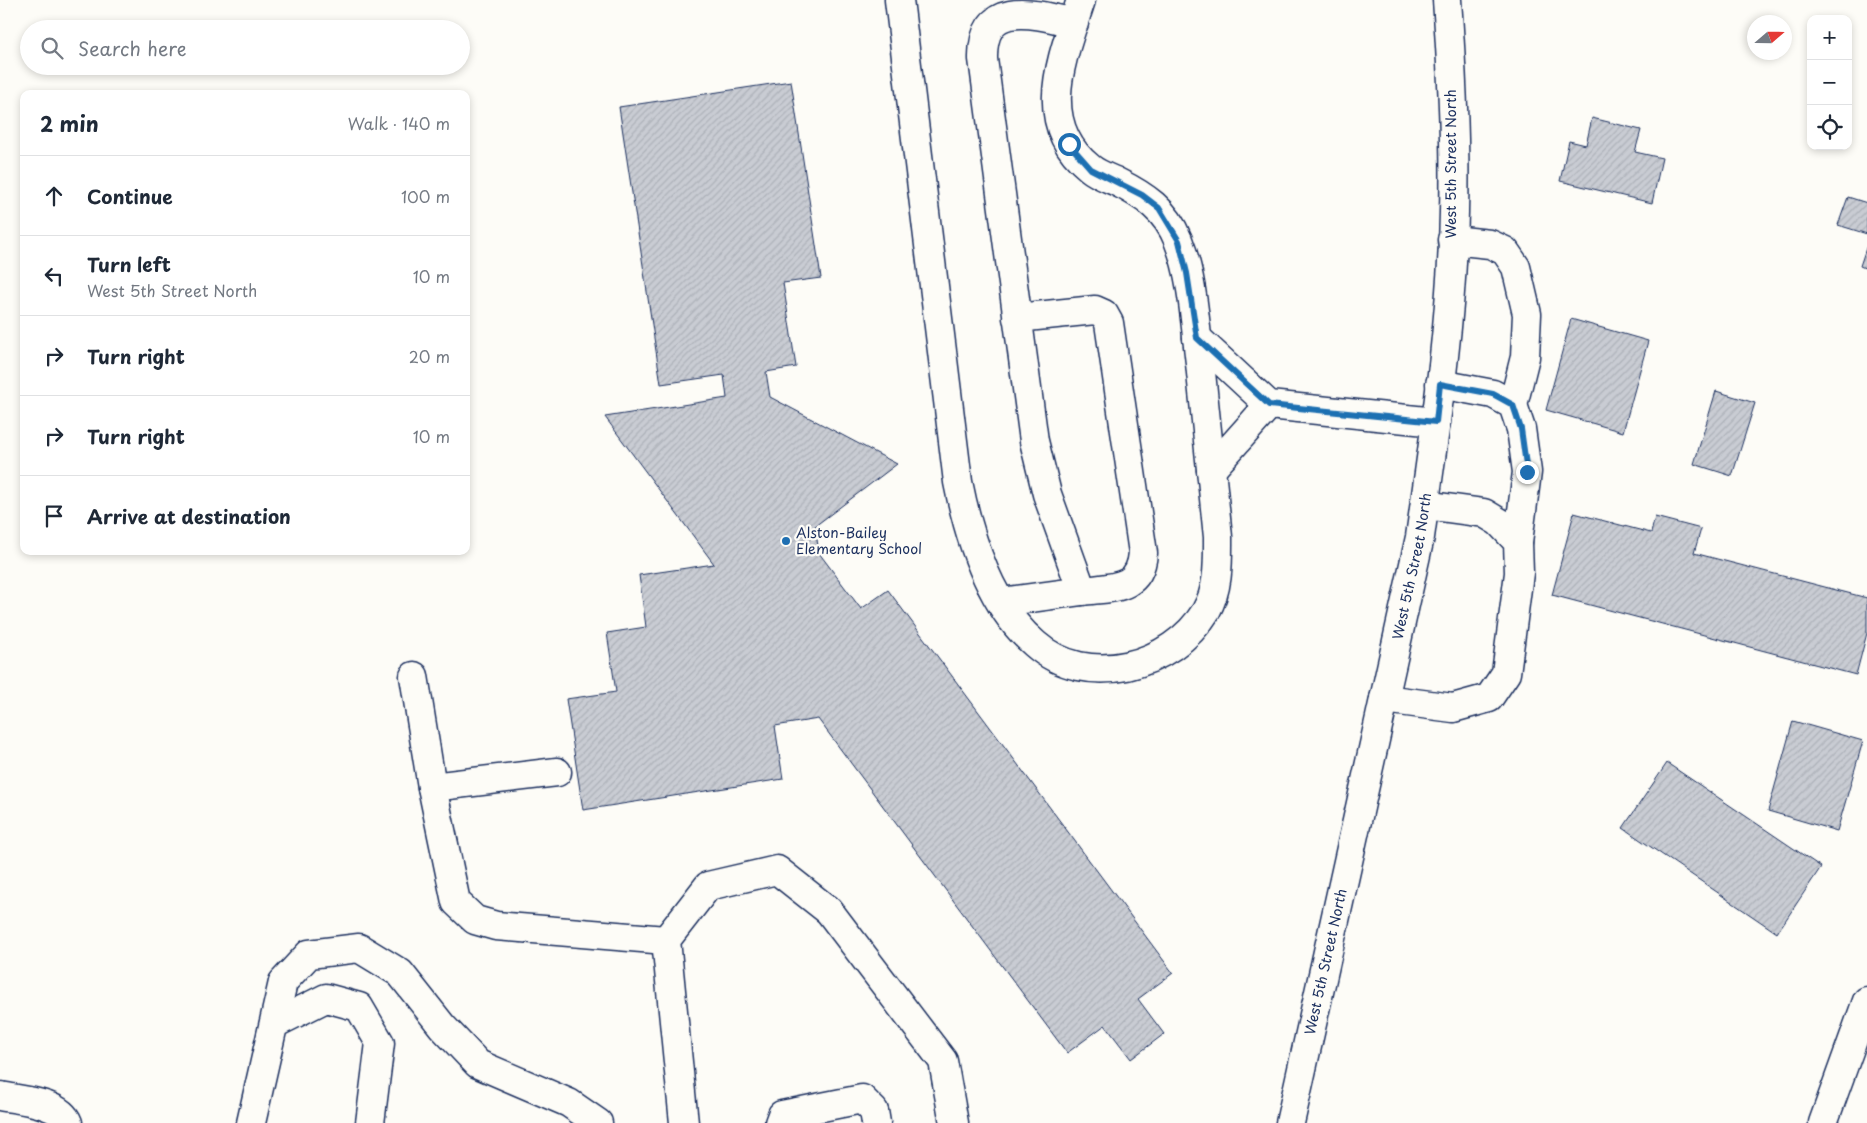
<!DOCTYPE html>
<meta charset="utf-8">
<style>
body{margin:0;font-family:"Playpen Sans",sans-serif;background:#f6f6f7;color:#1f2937}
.controls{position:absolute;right:15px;top:15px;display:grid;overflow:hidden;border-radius:10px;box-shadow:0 2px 8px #0003}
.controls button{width:45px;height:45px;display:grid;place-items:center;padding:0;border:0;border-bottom:1px solid #e0e1e3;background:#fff;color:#1f2937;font:25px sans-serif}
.compass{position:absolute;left:1747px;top:15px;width:45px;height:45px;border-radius:50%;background:#fff;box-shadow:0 2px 8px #0003;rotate:70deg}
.stop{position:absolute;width:15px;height:15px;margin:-11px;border:4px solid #1f6fb2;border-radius:50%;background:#fff}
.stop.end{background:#1f6fb2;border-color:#fff;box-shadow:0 1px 5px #0008}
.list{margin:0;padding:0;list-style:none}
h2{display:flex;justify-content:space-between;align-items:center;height:65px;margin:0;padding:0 20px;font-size:21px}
h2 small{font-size:16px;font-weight:400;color:#747a83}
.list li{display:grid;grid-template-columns:32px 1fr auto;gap:15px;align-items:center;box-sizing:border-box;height:80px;padding:0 20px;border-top:1px solid #e0e1e3}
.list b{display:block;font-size:19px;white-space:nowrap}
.list p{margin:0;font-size:16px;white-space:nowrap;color:#747a83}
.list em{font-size:16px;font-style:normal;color:#747a83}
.icon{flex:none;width:28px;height:28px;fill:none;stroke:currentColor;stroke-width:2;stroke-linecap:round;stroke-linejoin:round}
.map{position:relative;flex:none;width:1867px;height:1123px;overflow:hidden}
.search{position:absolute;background:#fff;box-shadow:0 2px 8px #0003;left:20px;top:20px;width:450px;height:55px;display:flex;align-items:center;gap:12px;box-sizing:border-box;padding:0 18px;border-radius:28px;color:#747a83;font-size:19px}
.panel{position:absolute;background:#fff;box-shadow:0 2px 8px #0003;left:20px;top:90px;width:450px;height:465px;border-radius:10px}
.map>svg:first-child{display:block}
.building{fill:url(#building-hatch);stroke:#1b2f5e}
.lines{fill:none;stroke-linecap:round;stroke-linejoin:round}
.minor-casing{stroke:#1b2f5e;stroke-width:31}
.major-casing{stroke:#1b2f5e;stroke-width:31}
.minor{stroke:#fdfcf7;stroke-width:28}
.major{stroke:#fdfcf7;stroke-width:28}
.route{stroke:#1f6fb2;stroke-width:6}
.poi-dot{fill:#1f6fb2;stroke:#fdfcf7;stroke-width:2}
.labels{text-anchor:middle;stroke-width:4.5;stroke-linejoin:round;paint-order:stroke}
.street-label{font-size:14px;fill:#1b2f5e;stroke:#fdfcf7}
.poi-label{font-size:14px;fill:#1b2f5e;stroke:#fdfcf7;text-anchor:start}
</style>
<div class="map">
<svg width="1867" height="1123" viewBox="0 0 1867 1123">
<defs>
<pattern id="building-hatch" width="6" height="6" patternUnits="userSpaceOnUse" patternTransform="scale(1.25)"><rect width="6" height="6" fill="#c9ccd3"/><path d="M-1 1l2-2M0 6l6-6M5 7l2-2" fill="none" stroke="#acb0b8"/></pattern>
</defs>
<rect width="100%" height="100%" fill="#fdfcf7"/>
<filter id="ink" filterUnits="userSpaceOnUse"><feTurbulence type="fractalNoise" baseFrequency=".02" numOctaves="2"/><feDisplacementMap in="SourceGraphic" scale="10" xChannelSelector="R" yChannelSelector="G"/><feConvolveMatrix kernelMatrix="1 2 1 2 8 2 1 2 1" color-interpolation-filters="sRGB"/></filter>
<g filter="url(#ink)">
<g class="building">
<path d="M791,81L821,278L783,283L796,367L766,372L770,397L897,464L815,526L819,553L861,609L888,590L1173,973L1138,999L1164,1034L1131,1059L1105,1025L1067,1053L818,719L775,726L783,779L583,810L566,699L616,692L607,633L646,627L639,575L714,564L605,417L727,398L724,375L661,384L619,107Z"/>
<path d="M1592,118L1641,130L1635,152L1662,158L1652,203L1560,181L1569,141L1586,145Z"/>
<path d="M1848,197L1867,203V234L1838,225Z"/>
<path d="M1867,245V269L1860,266Z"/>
<path d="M1571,319L1648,341L1623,432L1546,410Z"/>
<path d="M1716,391L1755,403L1732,476L1694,464Z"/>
<path d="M1574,513L1651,533L1655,517L1701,529L1694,553L1867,598V633L1856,675L1552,595Z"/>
<path d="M1793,721L1863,741L1837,831L1768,811Z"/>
<path d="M1667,763L1821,867L1777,933L1623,828Z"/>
</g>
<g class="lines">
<g class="minor-casing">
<g id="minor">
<path d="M899,0L958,482C969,538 990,606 1035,644C1087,690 1172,667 1206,611C1219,588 1218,562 1218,537C1212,479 1206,421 1200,363C1195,324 1193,277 1178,240C1166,210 1145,196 1117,182C1108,178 1097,174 1090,168C1033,122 1063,57 1081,0"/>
<path d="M1452,240L1490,244L1505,251L1516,267L1527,314L1525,357L1513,405"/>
<path d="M1017,318L1095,310L1104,314L1109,323L1143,553C1140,591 1112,587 1082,591L1047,494L1034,441L983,59C982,0 1028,12 1074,23"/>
<path d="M1197,338L1269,405L1436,422"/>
<path d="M1440,384L1493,394L1513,405L1521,429L1527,472L1518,542"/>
<path d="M1211,470L1269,405"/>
<path d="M1001,602L1082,591"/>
<path d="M414,676L432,787L456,902L475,920L496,926L666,940"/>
<path d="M1384,699L1453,708L1489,698L1506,673L1519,573L1518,542L1499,522L1484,513L1425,505"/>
<path d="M432,787L557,772"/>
<path d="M274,1024L326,998L359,1007L380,1043L370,1123"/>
<path d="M0,1096C20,1100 60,1102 68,1123"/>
<path d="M251,1123L283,982L309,954L359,948L400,973L442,1026L478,1064L569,1103L598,1123"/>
<path d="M684,1123L666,940L708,886L777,870L829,911L943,1061L954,1123"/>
<path d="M779,1123L782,1115L862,1099L874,1111L876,1123"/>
<path d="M1823,1123L1867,1001"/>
</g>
</g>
<g class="major-casing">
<g id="major">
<path id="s1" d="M1290,1123L1420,537C1435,429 1452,321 1454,212C1456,142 1452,70 1447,0"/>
</g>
</g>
<use href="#minor" class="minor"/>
<use href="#major" class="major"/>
</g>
</g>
<g class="lines" filter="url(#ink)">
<path class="route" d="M1069,144L1091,169L1142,195L1159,208L1179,241L1187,273L1197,338L1269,405L1436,422L1440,384L1493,394L1513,405L1521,429L1527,472"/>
</g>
<circle class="poi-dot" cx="786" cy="541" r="5"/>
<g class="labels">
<g class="street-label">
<text transform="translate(1451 164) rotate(-90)" y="5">West 5th Street North</text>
<text dy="5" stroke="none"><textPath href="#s1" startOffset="570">West 5th Street North</textPath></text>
<text dy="5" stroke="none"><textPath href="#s1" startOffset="165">West 5th Street North</textPath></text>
</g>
<g class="poi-label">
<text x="796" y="538">Alston-Bailey<tspan x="796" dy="16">Elementary School</tspan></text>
</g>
</g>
</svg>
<div class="controls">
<button>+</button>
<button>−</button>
<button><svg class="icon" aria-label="locate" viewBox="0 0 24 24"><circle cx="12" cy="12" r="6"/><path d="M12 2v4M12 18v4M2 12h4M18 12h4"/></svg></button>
</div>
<svg class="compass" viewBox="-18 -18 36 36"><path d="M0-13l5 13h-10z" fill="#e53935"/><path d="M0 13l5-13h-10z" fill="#747a83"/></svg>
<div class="stop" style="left:1069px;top:144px"></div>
<div class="stop end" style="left:1527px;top:472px"></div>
<div class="search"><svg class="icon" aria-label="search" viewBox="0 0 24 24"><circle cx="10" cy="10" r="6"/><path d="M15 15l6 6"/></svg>Search here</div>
<section class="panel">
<h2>2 min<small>Walk · 140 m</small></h2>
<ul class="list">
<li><svg class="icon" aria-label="ahead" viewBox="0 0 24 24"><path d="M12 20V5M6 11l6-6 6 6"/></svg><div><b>Continue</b></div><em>100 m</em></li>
<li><svg class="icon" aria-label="left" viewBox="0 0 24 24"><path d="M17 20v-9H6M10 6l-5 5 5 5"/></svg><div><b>Turn left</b><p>West 5th Street North</p></div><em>10 m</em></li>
<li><svg class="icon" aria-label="right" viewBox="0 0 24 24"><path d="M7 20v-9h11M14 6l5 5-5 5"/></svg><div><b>Turn right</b></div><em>20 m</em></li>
<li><svg class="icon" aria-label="right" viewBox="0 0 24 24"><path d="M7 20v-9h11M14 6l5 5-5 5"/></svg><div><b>Turn right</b></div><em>10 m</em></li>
<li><svg class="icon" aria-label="arrive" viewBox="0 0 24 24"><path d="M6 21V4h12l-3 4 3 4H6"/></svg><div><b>Arrive at destination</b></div></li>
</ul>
</section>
</div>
